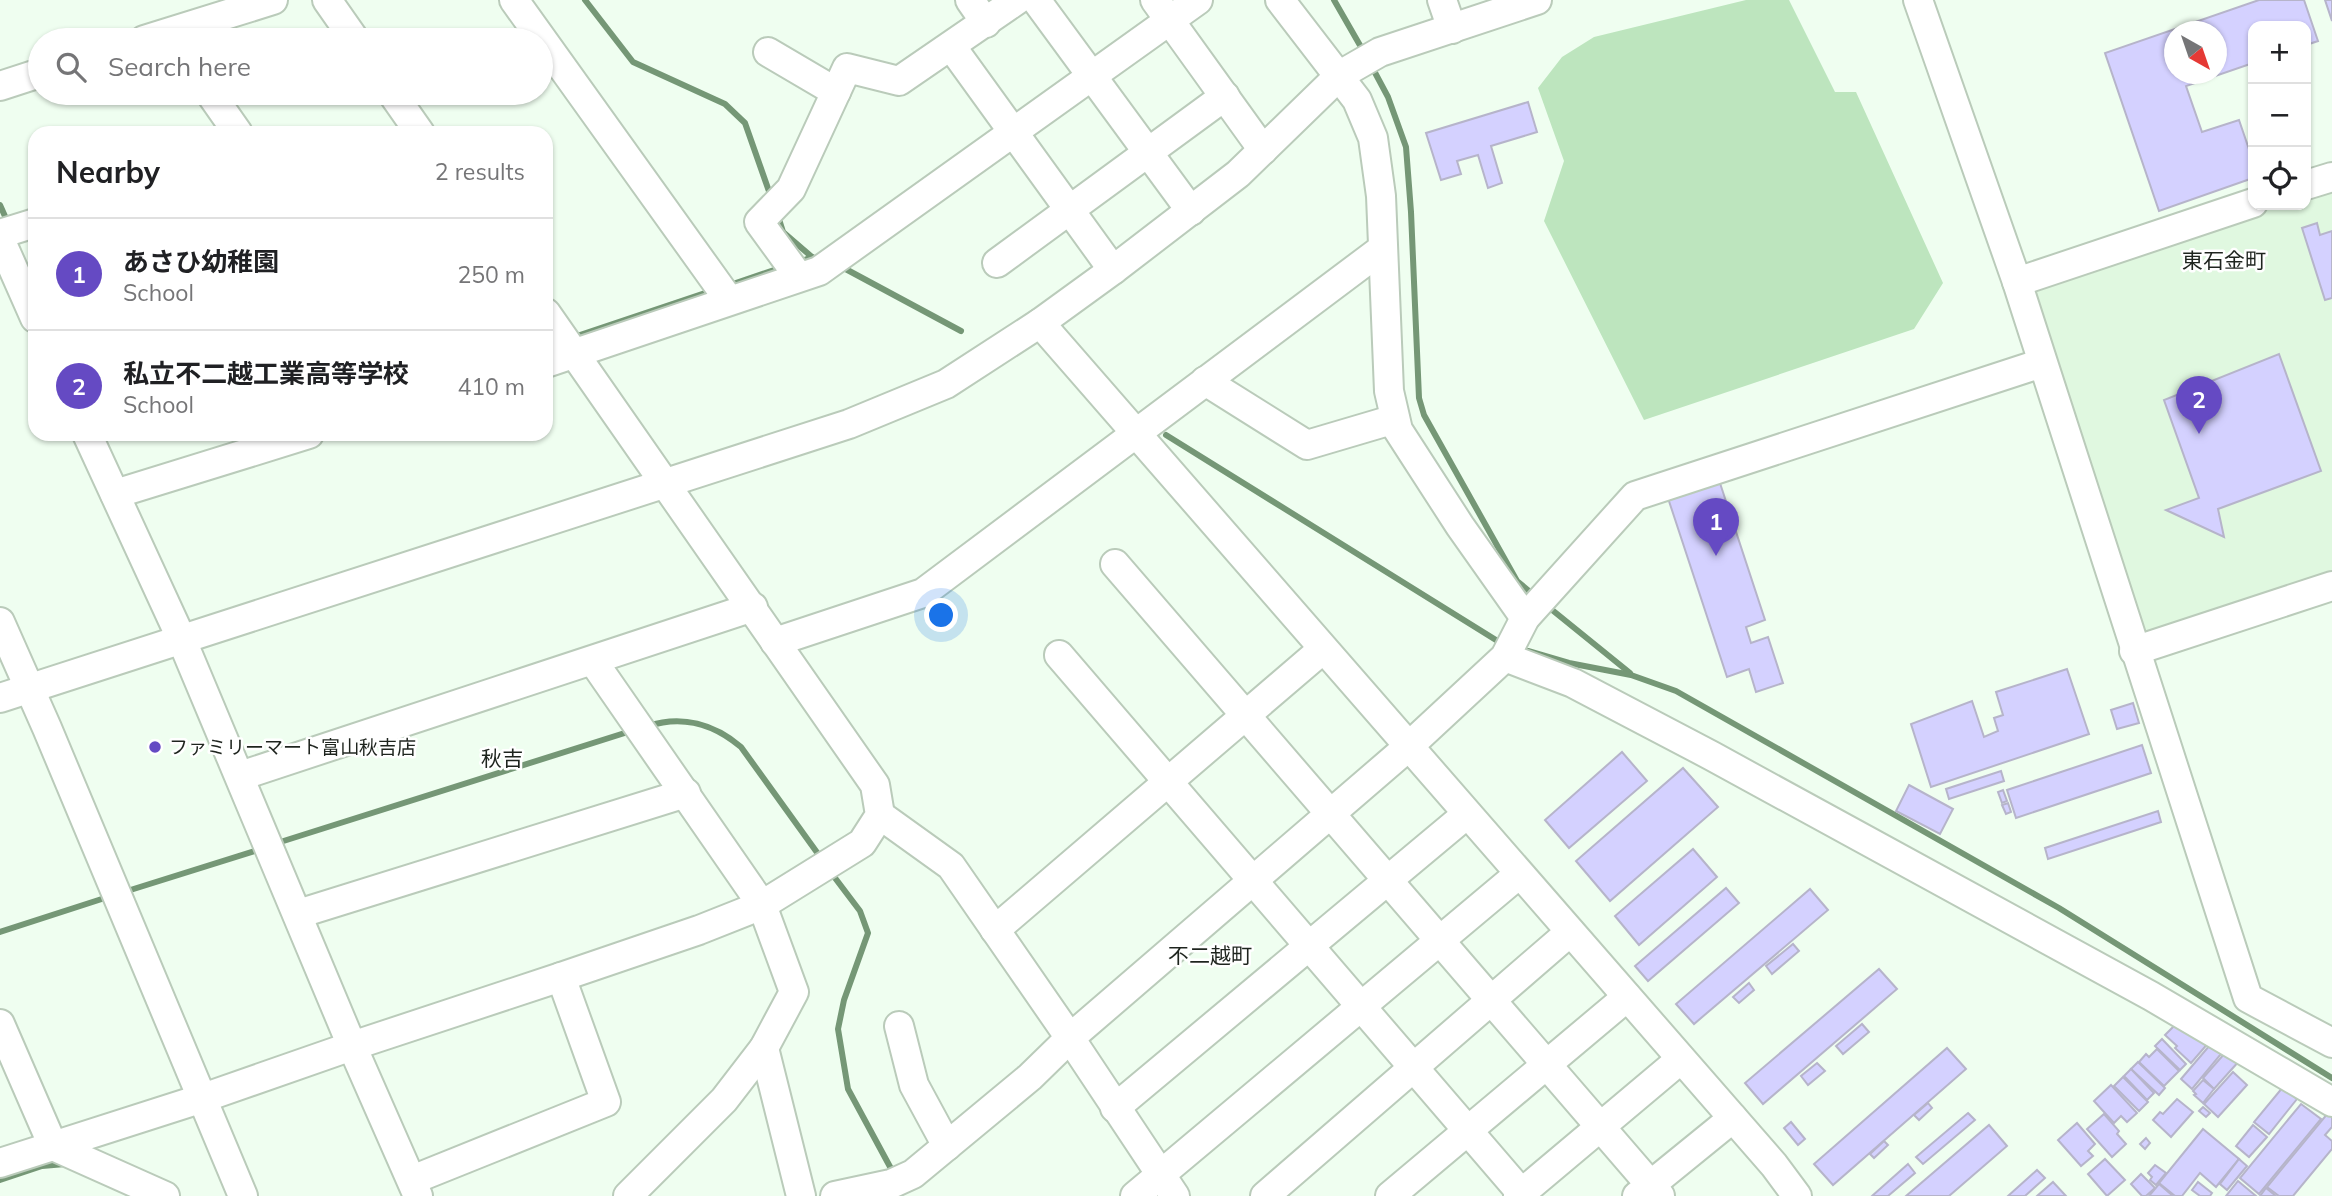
<!DOCTYPE html>
<meta charset="utf-8">
<style>
body{margin:0;font-family:Mulish,"Noto Sans JP",sans-serif;background:#f2f2f2;color:#202124}
.controls{position:absolute;right:21px;top:21px;display:grid;overflow:hidden;border-radius:14px;box-shadow:0 2px 5px #0004}
.controls button{width:63px;height:63px;display:grid;place-items:center;padding:0;border:0;border-bottom:2px solid #e0e0e0;background:#fff;color:#202124;font:35px sans-serif}
.compass{position:absolute;left:2164px;top:21px;width:63px;height:63px;border-radius:50%;background:#fff;box-shadow:0 2px 5px #0004;rotate:140deg}
.you{position:absolute;left:942px;top:616px;width:24px;height:24px;margin:-18px;border:5px solid #fff;border-radius:50%;background:#1a73e8;box-shadow:0 0 0 10px #1a73e833}
.badge{display:grid;place-items:center;width:46px;height:46px;border-radius:50%;background:#654ac3;color:#fff;font-size:23px;font-weight:700}
.pin{position:absolute;translate:-50% -58px;filter:drop-shadow(0 2px 4px #0008)}
.pin::after{content:'';position:absolute;top:37px;width:24px;height:21px;background:inherit;clip-path:polygon(0 0,100% 0,50% 100%)}
.list{margin:0;padding:0;list-style:none}
h2{display:flex;justify-content:space-between;align-items:center;height:91px;margin:0;padding:0 28px;font-size:30px}
h2 small{font-size:23px;font-weight:400;color:#757577}
.list li{display:grid;grid-template-columns:46px 1fr auto;gap:21px;align-items:center;box-sizing:border-box;height:112px;padding:0 28px;border-top:2px solid #e0e0e0}
.list b{display:block;font-size:26px;white-space:nowrap}
.list p{margin:0;font-size:23px;white-space:nowrap;color:#757577}
.list em{font-size:23px;font-style:normal;color:#757577}
.icon{flex:none;width:38px;height:38px;fill:none;stroke:currentColor;stroke-width:2;stroke-linecap:round;stroke-linejoin:round}
.map{position:relative;flex:none;width:2332px;height:1196px;overflow:hidden}
.search{position:absolute;background:#fff;box-shadow:0 2px 5px #0004;left:28px;top:28px;width:525px;height:77px;display:flex;align-items:center;gap:18px;box-sizing:border-box;padding:0 24px;border-radius:38px;color:#757577;font-size:26px}
.panel{position:absolute;background:#fff;box-shadow:0 2px 5px #0004;left:28px;top:126px;width:525px;height:315px;border-radius:21px}
.map>svg:first-child{display:block}
.built{fill:#e0f8e0}
.green{fill:#bde5be}
.lines{fill:none;stroke-linecap:round;stroke-linejoin:round}
.stream{stroke:#759776;stroke-width:6}
.building{fill:#d4d1ff;stroke:#b6b4ca;stroke-width:2;fill-rule:evenodd}
.minor-casing{stroke:#bacbba;stroke-width:32}
.minor{stroke:#fff;stroke-width:28}
.poi-dot{fill:#654ac3;stroke:#fff;stroke-width:2.5}
.labels{text-anchor:middle;stroke-width:5;stroke-linejoin:round;paint-order:stroke}
.poi-label{font-size:19px;fill:#1e241e;stroke:#fff;text-anchor:start}
.neighbourhood-label{font-size:21px;fill:#1e241e;stroke:#fff}
</style>
<div class="map">
<svg width="2332" height="1196" viewBox="0 0 2332 1196">
<rect width="100%" height="100%" fill="#effef0"/>
<path class="built" d="M2332,177V586L2134,651L2017,282L2253,205H2306V185Z"/>
<path class="green" d="M1746,0H1789L1835,92H1856L1943,283L1914,329L1644,420L1544,221L1564,161L1538,88L1562,57L1594,37Z"/>
<g class="lines">
<g class="stream">
<path d="M585,0L633,62L725,104L745,123L771,197"/>
<path d="M1334,0L1365,54"/>
<path d="M1372,67L1388,97L1406,147L1411,212L1419,398L1424,415L1517,581L1535,596"/>
<path d="M0,205L8,223"/>
<path d="M777,213L783,232L812,257"/>
<path d="M797,263L812,257L820,260"/>
<path d="M840,266L961,331"/>
<path d="M727,286L783,267"/>
<path d="M571,338L714,290"/>
<path d="M1166,435L1504,645"/>
<path d="M1546,605L1630,673"/>
<path d="M1528,651L1569,663L1631,675L1676,691L2059,908L2332,1078"/>
<path d="M648,726C682,715 714,724 741,747L821,858"/>
<path d="M274,844L631,731"/>
<path d="M829,870L860,911L868,933L844,1000L838,1029L848,1089L895,1176"/>
<path d="M124,892L261,849"/>
<path d="M0,932L111,896"/>
<path d="M0,1180L42,1166L65,1164"/>
</g>
</g>
<g class="building">
<path d="M2259,0H2304L2318,41L2306,45V26H2253V63L2186,86L2202,132L2239,120L2253,161V178L2159,211L2105,53ZM2174,32H2216V74H2174Z"/>
<path d="M2325,0H2332V21Z"/>
<path d="M1528,102L1537,132L1491,146L1502,183L1488,188L1478,155L1457,161L1461,174L1441,180L1426,133Z"/>
<path d="M2317,223L2320,235L2332,231V298L2325,300L2302,228Z"/>
<path d="M2279,354L2321,471L2218,509L2224,537L2166,510L2199,498L2164,400Z"/>
<path d="M1717,474L1765,620L1746,627L1751,643L1768,637L1783,683L1756,692L1749,669L1727,677L1666,492Z"/>
<path d="M2067,669L2089,734L1931,787L1911,724L1972,701L1984,737L1998,731L1994,718L2003,715L1996,692Z"/>
<path d="M2133,703L2139,723L2117,729L2111,710Z"/>
<path d="M2142,745L2151,773L2016,818L2007,790Z"/>
<path d="M1622,752L1647,781L1569,848L1545,820Z"/>
<path d="M1683,768L1718,807L1610,901L1576,861Z"/>
<path d="M2001,771L2004,781L1949,799L1946,789Z"/>
<path d="M1909,785L1953,809L1940,834L1896,811Z"/>
<path d="M2003,790L2007,801L2002,803L1998,792Z"/>
<path d="M2008,803L2011,812L2006,814L2002,805Z"/>
<path d="M2158,811L2161,822L2048,859L2045,848Z"/>
<path d="M1693,849L1717,877L1639,945L1615,916Z"/>
<path d="M1726,888L1739,903L1648,981L1635,966Z"/>
<path d="M1810,889L1828,910L1694,1024L1676,1004Z"/>
<path d="M1793,944L1799,951L1772,974L1766,966Z"/>
<path d="M1879,969L1897,989L1763,1104L1745,1083Z"/>
<path d="M1749,983L1754,990L1739,1003L1733,997Z"/>
<path d="M2177,1023L2210,1041L2191,1063L2175,1048L2177,1046L2165,1035Z"/>
<path d="M1862,1024L1869,1032L1843,1054L1836,1046Z"/>
<path d="M2162,1039L2186,1064L2180,1070L2155,1046Z"/>
<path d="M2210,1045L2221,1054L2192,1089L2181,1079Z"/>
<path d="M1947,1048L1966,1069L1833,1185L1814,1164Z"/>
<path d="M2157,1049L2179,1071L2164,1086L2139,1062L2146,1054L2149,1057Z"/>
<path d="M2225,1053L2240,1060L2214,1089L2203,1078Z"/>
<path d="M2138,1062L2165,1088L2159,1095L2131,1069Z"/>
<path d="M1817,1063L1825,1071L1808,1085L1801,1076Z"/>
<path d="M2131,1069L2154,1093L2147,1100L2124,1076Z"/>
<path d="M2233,1072L2247,1085L2218,1117L2204,1104Z"/>
<path d="M2123,1077L2148,1102L2139,1111L2114,1086Z"/>
<path d="M2203,1080L2214,1089L2203,1103L2194,1095L2196,1094L2193,1091Z"/>
<path d="M2111,1085L2137,1113L2127,1122L2121,1116L2114,1123L2094,1101Z"/>
<path d="M2283,1087L2297,1099L2269,1134L2254,1122Z"/>
<path d="M2177,1099L2193,1112L2171,1137L2153,1120L2160,1112L2163,1114Z"/>
<path d="M1928,1103L1932,1108L1919,1120L1914,1115Z"/>
<path d="M2301,1104L2321,1119L2259,1194L2240,1178Z"/>
<path d="M2203,1107L2210,1113L2206,1117L2199,1111Z"/>
<path d="M1968,1113L1975,1120L1923,1164L1916,1157Z"/>
<path d="M2328,1113L2332,1117V1127L2325,1135L2332,1141V1149L2293,1196H2279L2267,1187Z"/>
<path d="M2104,1114L2119,1131L2117,1134L2126,1144L2112,1157L2087,1129Z"/>
<path d="M1791,1122L1805,1139L1798,1145L1784,1128Z"/>
<path d="M2077,1123L2095,1144L2088,1151L2093,1156L2081,1166L2058,1140Z"/>
<path d="M1989,1125L2007,1146L1949,1196H1906Z"/>
<path d="M2253,1125L2267,1137L2249,1157L2236,1146Z"/>
<path d="M2203,1129L2239,1159L2216,1187L2200,1173L2182,1196H2175L2159,1183Z"/>
<path d="M2146,1138L2150,1143L2145,1149L2140,1144Z"/>
<path d="M1884,1141L1888,1145L1874,1158L1870,1154Z"/>
<path d="M2105,1159L2125,1180L2107,1196L2088,1174Z"/>
<path d="M2239,1159L2247,1166L2227,1190L2220,1184Z"/>
<path d="M1908,1164L1915,1173L1888,1196H1872Z"/>
<path d="M2155,1165L2166,1173L2156,1185L2150,1180L2152,1177L2148,1173Z"/>
<path d="M2037,1170L2045,1178L2025,1196H2008Z"/>
<path d="M2141,1174L2155,1188L2146,1196H2142L2131,1184Z"/>
<path d="M2238,1181L2256,1196H2226Z"/>
<path d="M2053,1182L2066,1196H2037Z"/>
<path d="M2198,1182L2212,1193L2210,1196H2200L2192,1190Z"/>
<path d="M2159,1184L2173,1196H2149Z"/>
<path d="M2266,1188L2276,1196H2260Z"/>
</g>
<g class="lines">
<g class="minor-casing">
<g id="minor">
<path d="M327,0L355,40"/>
<path d="M514,0L729,300"/>
<path d="M970,0L986,23"/>
<path d="M1036,0L1191,211"/>
<path d="M1155,0L1263,150"/>
<path d="M1280,0L1357,100L1373,138L1381,196L1389,391L1398,430L1460,526L1525,618"/>
<path d="M1442,0L1452,29"/>
<path d="M1918,0L2017,282L2248,998L2332,1043"/>
<path d="M144,40L273,0"/>
<path d="M951,46L1113,270"/>
<path d="M768,52L836,92"/>
<path d="M0,86L40,73"/>
<path d="M210,93L238,133"/>
<path d="M392,93L420,133"/>
<path d="M2306,185L2332,177"/>
<path d="M0,234L35,223"/>
<path d="M0,239L35,318"/>
<path d="M997,263L1225,96"/>
<path d="M799,277L759,222L791,189L847,68L899,81L1017,0"/>
<path d="M2017,282L2253,203"/>
<path d="M1040,323L1774,1165L1797,1196"/>
<path d="M546,363L819,271L1198,0"/>
<path d="M1205,381L1307,445L1395,419"/>
<path d="M87,434L181,638L352,1046L418,1196"/>
<path d="M115,494L309,434"/>
<path d="M1115,564L1660,1196"/>
<path d="M0,622L47,728L243,1196"/>
<path d="M775,642L923,593L1382,249"/>
<path d="M2134,651L2332,586"/>
<path d="M1059,655L1524,1196"/>
<path d="M1505,657L1573,683L1712,756L2151,996L2332,1102"/>
<path d="M593,661L762,905L794,992L764,1048L724,1100L628,1196"/>
<path d="M0,698L849,424L946,384L1040,323L1113,270L1238,174L1340,75L1380,52L1537,0"/>
<path d="M240,776L753,607"/>
<path d="M880,815L951,866L1070,1038L1175,1196"/>
<path d="M298,914L686,793"/>
<path d="M995,930L1323,649"/>
<path d="M0,1024L53,1146L165,1196"/>
<path d="M899,1026L914,1085L947,1146"/>
<path d="M764,1048L801,1196"/>
<path d="M1115,1108L1467,814"/>
<path d="M0,1163L203,1098L352,1046L561,977L699,930L762,905L862,843L880,815L875,785L546,313"/>
<path d="M412,1180L606,1102L561,977"/>
<path d="M835,1196L891,1184L913,1174L1030,1077L1070,1038L1408,747L1505,657L1525,618L1635,496L2042,363"/>
<path d="M1135,1196L1519,874"/>
<path d="M1265,1196L1570,932"/>
<path d="M1390,1196L1627,997"/>
<path d="M1518,1196L1681,1059"/>
<path d="M1637,1196L1733,1118"/>
</g>
</g>
<use href="#minor" class="minor"/>
</g>
<circle class="poi-dot" cx="155" cy="747" r="7"/>
<g class="labels">
<g class="poi-label">
<text x="169" y="754">ファミリーマート富山秋吉店</text>
</g>
<g class="neighbourhood-label">
<text x="2224" y="268">東石金町</text>
<text x="502" y="766">秋吉</text>
<text x="1210" y="963">不二越町</text>
</g>
</g>
</svg>
<div class="controls">
<button>+</button>
<button>−</button>
<button><svg class="icon" aria-label="locate" viewBox="0 0 24 24"><circle cx="12" cy="12" r="6"/><path d="M12 2v4M12 18v4M2 12h4M18 12h4"/></svg></button>
</div>
<svg class="compass" viewBox="-18 -18 36 36"><path d="M0-13l5 13h-10z" fill="#e53935"/><path d="M0 13l5-13h-10z" fill="#757577"/></svg>
<div class="you"></div>
<div class="pin badge" style="left:1716px;top:556px">1</div>
<div class="pin badge" style="left:2199px;top:434px">2</div>
<div class="search"><svg class="icon" aria-label="search" viewBox="0 0 24 24"><circle cx="10" cy="10" r="6"/><path d="M15 15l6 6"/></svg>Search here</div>
<section class="panel">
<h2>Nearby<small>2 results</small></h2>
<ul class="list">
<li><span class="badge">1</span><div><b>あさひ幼稚園</b><p>School</p></div><em>250 m</em></li>
<li><span class="badge">2</span><div><b>私立不二越工業高等学校</b><p>School</p></div><em>410 m</em></li>
</ul>
</section>
</div>
